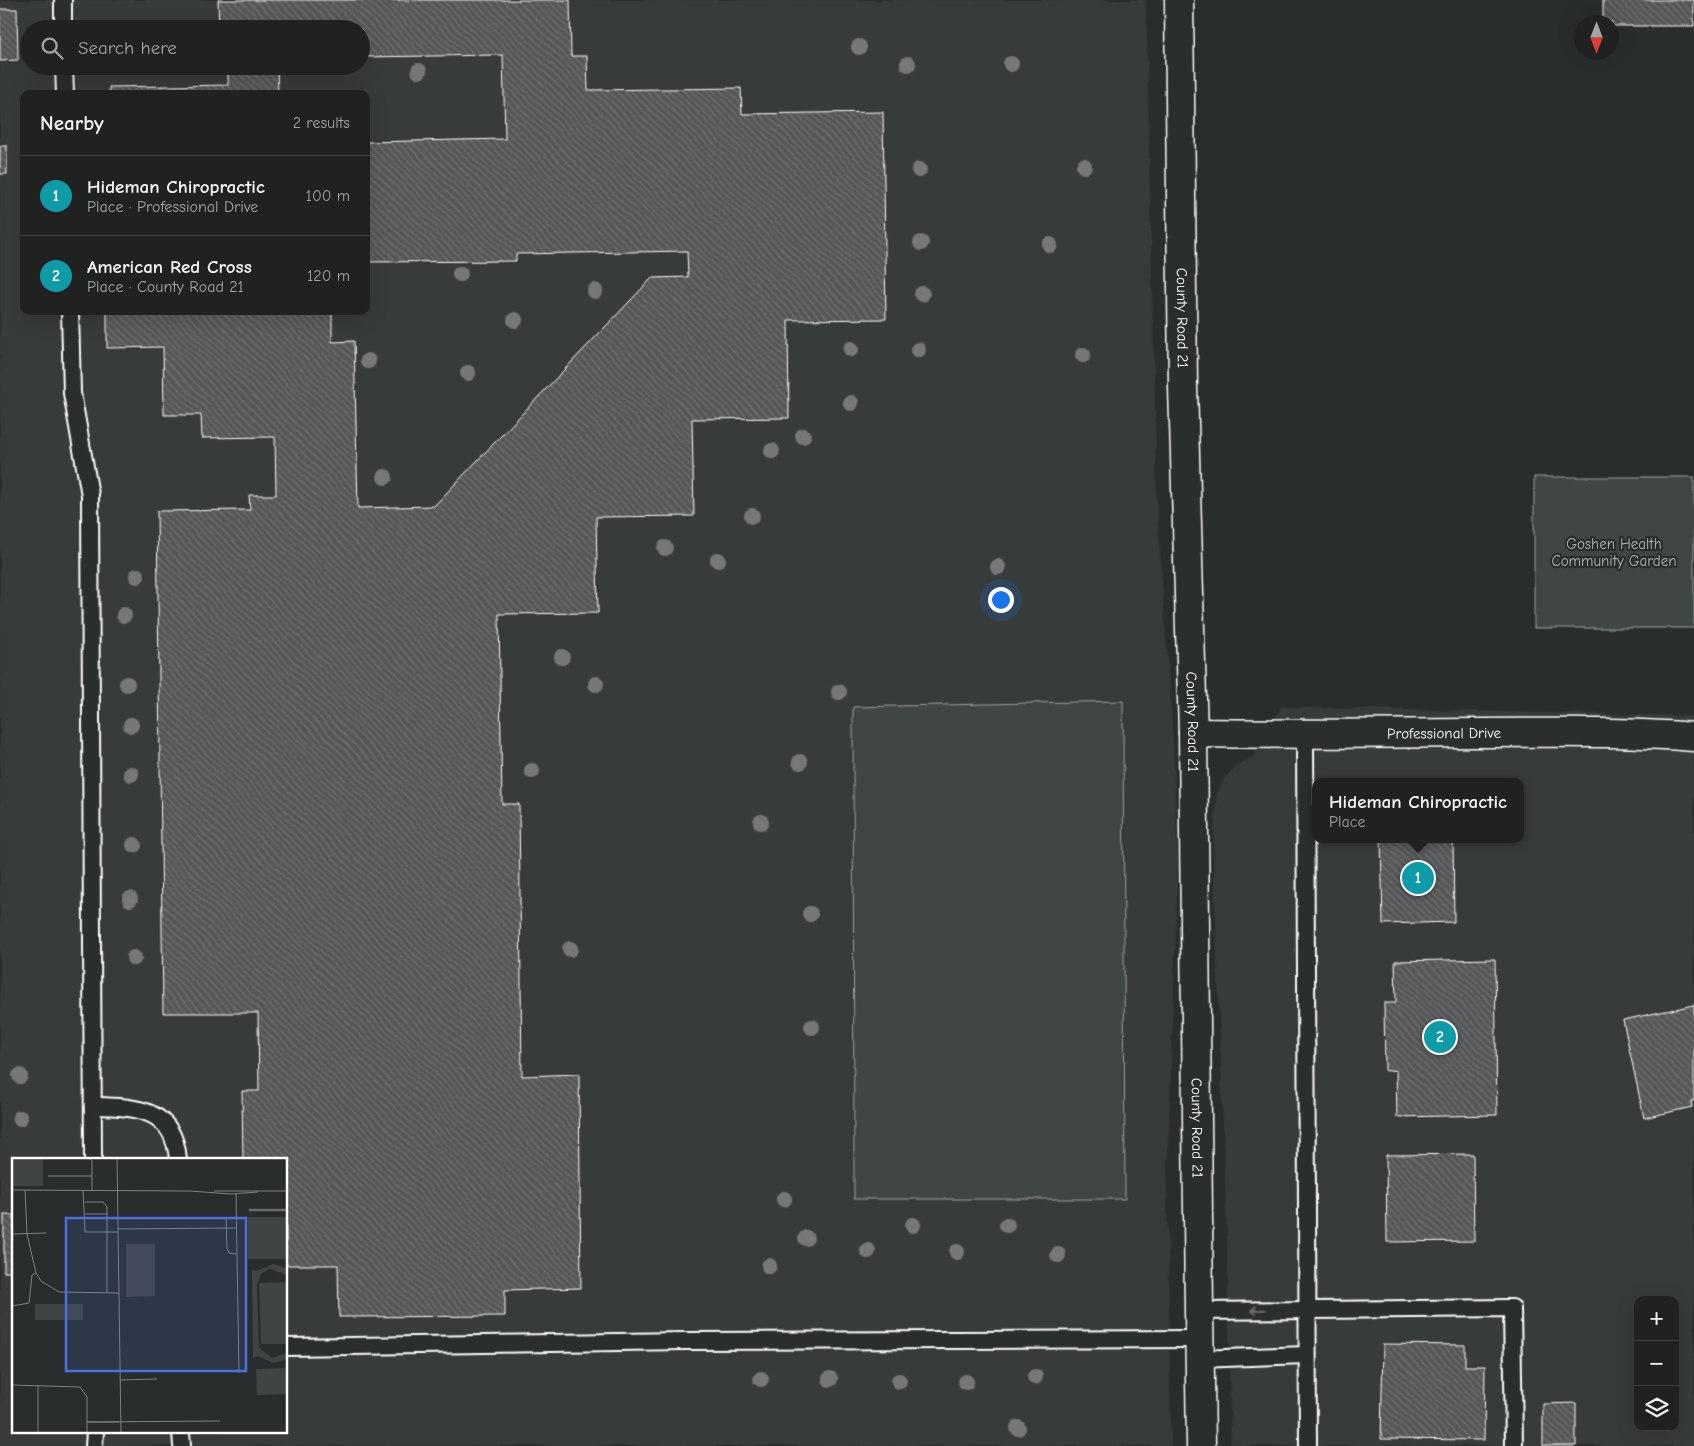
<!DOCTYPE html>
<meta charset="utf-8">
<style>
body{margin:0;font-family:"Comic Neue",sans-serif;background:#2d2f2f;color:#f1f3f6}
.controls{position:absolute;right:15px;bottom:15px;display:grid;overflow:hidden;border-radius:10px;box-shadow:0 5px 20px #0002}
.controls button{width:45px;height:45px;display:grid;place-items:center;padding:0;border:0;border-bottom:1px solid #3d3f40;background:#202222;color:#f1f3f6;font:25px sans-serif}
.compass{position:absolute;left:1574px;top:15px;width:45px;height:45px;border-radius:50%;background:#202222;box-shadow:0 5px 20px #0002;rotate:180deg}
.you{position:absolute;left:1000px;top:599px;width:18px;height:18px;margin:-12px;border:4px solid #fff;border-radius:50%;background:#1a73e8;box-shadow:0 0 0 8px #1a73e833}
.badge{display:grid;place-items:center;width:32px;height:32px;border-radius:50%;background:#ffd166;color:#fff;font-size:16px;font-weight:700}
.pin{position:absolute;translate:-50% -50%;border:2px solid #fff;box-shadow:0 1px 5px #0006}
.popup{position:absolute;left:1312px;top:778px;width:212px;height:65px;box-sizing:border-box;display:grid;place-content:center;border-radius:10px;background:#202222;filter:drop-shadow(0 1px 4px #0005);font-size:16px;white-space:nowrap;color:#a2a4a5}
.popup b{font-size:19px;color:#f1f3f6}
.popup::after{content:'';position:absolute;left:50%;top:100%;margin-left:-10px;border:10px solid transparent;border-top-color:#202222}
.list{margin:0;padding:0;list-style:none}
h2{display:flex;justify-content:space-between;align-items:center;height:65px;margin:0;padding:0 20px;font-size:21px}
h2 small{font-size:16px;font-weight:400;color:#a2a4a5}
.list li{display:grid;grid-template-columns:32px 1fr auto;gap:15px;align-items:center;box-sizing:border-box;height:80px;padding:0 20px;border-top:1px solid #3d3f40}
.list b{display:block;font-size:19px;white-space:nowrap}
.list p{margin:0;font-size:16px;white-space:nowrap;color:#a2a4a5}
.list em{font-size:16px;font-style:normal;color:#a2a4a5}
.icon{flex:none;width:28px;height:28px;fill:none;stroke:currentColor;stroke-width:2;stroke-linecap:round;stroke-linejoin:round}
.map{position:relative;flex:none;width:1694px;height:1446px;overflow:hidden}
.search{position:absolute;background:#202222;box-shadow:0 5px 20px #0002;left:20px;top:20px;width:350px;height:55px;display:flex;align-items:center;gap:12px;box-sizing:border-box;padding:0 18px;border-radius:28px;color:#a2a4a5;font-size:19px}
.panel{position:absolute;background:#202222;box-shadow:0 5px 20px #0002;left:20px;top:90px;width:350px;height:225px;border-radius:10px}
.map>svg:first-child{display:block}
.built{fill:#373a3b;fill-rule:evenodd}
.garden{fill:#414445;stroke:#a0a2a2}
.building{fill:url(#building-back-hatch);stroke:#fff}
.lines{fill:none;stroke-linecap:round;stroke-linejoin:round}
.service-casing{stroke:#fff;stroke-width:20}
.minor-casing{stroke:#fff;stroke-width:31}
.tertiary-casing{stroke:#fff;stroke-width:31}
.service{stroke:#2a2d2e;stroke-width:16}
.minor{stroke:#2a2d2e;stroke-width:28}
.tertiary{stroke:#2a2d2e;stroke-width:28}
.tree{fill:#757778}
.oneway{stroke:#6a6c6d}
.labels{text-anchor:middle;stroke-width:4.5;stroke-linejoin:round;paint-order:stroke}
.street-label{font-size:15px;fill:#fff;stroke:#2a2d2e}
.park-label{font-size:15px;fill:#b3b4b5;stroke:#2a2d2e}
.inset-river{fill:none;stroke:#6a6c6d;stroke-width:2.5}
.inset-road{fill:none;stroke:#7f8182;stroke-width:1}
.view{fill:#4a71e0;fill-opacity:0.15;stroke:#4a71e0;stroke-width:2.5}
.inset-edge{fill:none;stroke:#fff;stroke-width:2.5}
</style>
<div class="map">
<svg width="1694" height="1446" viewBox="0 0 1694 1446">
<defs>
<pattern id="building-back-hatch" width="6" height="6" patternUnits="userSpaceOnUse" patternTransform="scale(1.25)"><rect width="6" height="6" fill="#555758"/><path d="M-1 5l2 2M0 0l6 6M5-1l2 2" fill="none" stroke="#6e7071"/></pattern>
</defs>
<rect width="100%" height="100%" fill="#2a2d2e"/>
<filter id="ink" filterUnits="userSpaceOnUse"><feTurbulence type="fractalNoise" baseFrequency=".02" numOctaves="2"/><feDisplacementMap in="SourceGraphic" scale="10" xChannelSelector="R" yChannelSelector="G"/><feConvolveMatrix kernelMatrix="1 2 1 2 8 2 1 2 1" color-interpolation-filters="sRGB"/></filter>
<g filter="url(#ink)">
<g class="built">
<path d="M0,0H1146L1157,509L1173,739L1178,864L1167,1186L1171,1446H0ZM29,29H361V66H29ZM24,94H366V311H24ZM14,1160H286V1432H14Z"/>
<path d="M1281,707L1694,716V1446H1231L1227,1240L1213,842L1217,793L1224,779L1237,765L1253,757ZM1316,782H1520V839H1316ZM1638,1300H1675V1427H1638Z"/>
</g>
<g class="garden">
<rect x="1534" y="477" width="160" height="151"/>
<path d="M1123,701L1125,1199H854L853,707Z"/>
</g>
<g class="building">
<path d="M218,0H570L571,56H587L588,90L741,88L742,114L883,112L886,319L788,320L789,418L692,419L694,516L596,517L598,613L499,614L502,804H519L522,1076L579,1074L581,1288L505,1290V1316L339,1317L338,1265H286V1160H243L242,1091H259L258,1013H163L157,511L250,510L249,495H276L275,437L202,438L201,415H164L163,347L107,348V311H332V342L354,341L358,508L434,506L652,278L688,277L687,251L516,254V261L366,262V142L505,139L503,55L361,57V29H219Z"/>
<path d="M1603,0H1694V26H1612V22H1603Z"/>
<path d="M0,9H17L18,60L0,61Z"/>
<path d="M228,66H277L278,94H109V87L228,85Z"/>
<rect x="0" y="146" width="7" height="28"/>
<path d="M1381,839H1453L1454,922L1383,924Z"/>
<path d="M1495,959L1497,1115L1397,1117L1396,1070L1385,1071L1384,1003H1396L1395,961Z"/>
<path d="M1694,1005V1101H1691L1692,1107L1644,1118L1623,1020Z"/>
<path d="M1473,1154L1474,1241L1387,1242L1386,1155Z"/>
<rect x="4" y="1215" width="10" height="57"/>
<path d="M1383,1344L1465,1345V1366H1485L1484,1440L1381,1439Z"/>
<path d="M1576,1403V1446H1543V1404Z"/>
</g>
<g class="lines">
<g class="service-casing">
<g id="service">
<path d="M63,0V29"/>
<path d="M64,66L65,94"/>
<path d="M70,311L72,393L90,495L93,1160"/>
<path d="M1305,734L1308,1446"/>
<path d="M93,1106C135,1107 174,1107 178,1160"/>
<path d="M1199,1311L1512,1308L1514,1446"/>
<path d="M286,1347L685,1341L1199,1339"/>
<path d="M1199,1359L1307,1355"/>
<path d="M181,1432L182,1446"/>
<path d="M94,1446L95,1432"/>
</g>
</g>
<g class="minor-casing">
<g id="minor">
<path id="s1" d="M1193,733C1288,734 1383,734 1478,733C1550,733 1622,731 1694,737"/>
</g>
</g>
<g class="tertiary-casing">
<g id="tertiary">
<path id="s2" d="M1179,0L1183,387L1193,733L1199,1311L1201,1446"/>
</g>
</g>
<use href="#service" class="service"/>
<use href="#minor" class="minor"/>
<use href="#tertiary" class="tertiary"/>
</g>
<g class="tree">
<circle cx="859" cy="47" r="8"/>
<circle cx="908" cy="64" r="8"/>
<circle cx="1011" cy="64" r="8"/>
<circle cx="419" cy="71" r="8"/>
<circle cx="1084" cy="166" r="8"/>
<circle cx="919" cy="170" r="8"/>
<circle cx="921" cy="243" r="8"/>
<circle cx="1050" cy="245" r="8"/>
<circle cx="460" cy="274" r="8"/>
<circle cx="595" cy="291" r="8"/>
<circle cx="922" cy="294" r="8"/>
<circle cx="515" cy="320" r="8"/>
<circle cx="851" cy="349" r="8"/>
<circle cx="918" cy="350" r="8"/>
<circle cx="1083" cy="355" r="8"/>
<circle cx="368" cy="361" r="8"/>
<circle cx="468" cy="373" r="8"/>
<circle cx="851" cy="403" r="8"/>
<circle cx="803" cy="436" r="8"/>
<circle cx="772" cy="451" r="8"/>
<circle cx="385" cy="477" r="8"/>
<circle cx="752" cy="516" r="8"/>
<circle cx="665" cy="548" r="8"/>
<circle cx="718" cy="560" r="8"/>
<circle cx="998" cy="567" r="8"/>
<circle cx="137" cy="576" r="8"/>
<circle cx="124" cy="615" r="8"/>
<circle cx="562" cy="657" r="8"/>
<circle cx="127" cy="684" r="8"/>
<circle cx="596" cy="684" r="8"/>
<circle cx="839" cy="692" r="8"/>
<circle cx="131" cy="725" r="8"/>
<circle cx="800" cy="762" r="8"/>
<circle cx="532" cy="771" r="8"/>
<circle cx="131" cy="774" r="8"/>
<circle cx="761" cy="822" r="8"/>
<circle cx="134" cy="845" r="8"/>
<circle cx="130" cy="899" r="8"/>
<circle cx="810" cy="914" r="8"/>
<circle cx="570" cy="949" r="8"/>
<circle cx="134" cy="958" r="8"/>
<circle cx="812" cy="1027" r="8"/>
<circle cx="20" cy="1076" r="8"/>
<circle cx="20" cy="1118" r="8"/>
<circle cx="784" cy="1199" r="8"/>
<circle cx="913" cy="1225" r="8"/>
<circle cx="1007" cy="1225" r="8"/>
<circle cx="806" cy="1238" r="8"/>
<circle cx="868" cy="1251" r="8"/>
<circle cx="957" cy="1252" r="8"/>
<circle cx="1058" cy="1255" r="8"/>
<circle cx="769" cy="1266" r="8"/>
<circle cx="1035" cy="1377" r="8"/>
<circle cx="761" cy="1379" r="8"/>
<circle cx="830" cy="1379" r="8"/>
<circle cx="899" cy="1381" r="8"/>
<circle cx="966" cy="1382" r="8"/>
<circle cx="1018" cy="1428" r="8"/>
</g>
<defs><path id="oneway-shaft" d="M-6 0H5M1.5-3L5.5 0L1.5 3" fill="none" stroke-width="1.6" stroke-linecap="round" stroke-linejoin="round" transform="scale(1.25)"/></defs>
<use class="oneway" href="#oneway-shaft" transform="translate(1258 1310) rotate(179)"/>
</g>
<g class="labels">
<g class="street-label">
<text dy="5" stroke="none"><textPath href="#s2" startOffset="318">County Road 21</textPath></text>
<text dy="5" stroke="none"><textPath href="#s2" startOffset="722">County Road 21</textPath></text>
<text dy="5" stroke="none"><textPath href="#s1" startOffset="251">Professional Drive</textPath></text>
<text dy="5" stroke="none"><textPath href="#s2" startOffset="1128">County Road 21</textPath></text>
</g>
<g class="park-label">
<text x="1614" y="549">Goshen Health<tspan x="1614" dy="17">Community Garden</tspan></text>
</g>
</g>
<g transform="translate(12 1158)">
<rect width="275" height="275" fill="#2a2d2e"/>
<path d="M0,0H31V28H0Z" fill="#414445"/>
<path d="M236,59H275V101H236ZM114,86H143V138L114,139ZM261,106L275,110V117L258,111L249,116L245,126L247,190L260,200L275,195V201L261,205L246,198L241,200L240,112L245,113ZM275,124V186H249L247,125ZM23,146H71V162H23ZM275,210V236L245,237L244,211Z" fill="#414445"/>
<path class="inset-river" d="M237,52H275"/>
<path class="inset-road" d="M77,0L80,3V32M105,0L109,275M135,0H167M36,18H80M0,32L178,33L219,36L246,34M13,32L15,76L24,115L29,123L47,134L107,135M71,32L73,74H106M202,33H275M224,36L227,215M73,44H91L95,49V135M73,56H95M214,59L215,90L217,95L224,96M106,71L224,70M0,76L34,75M0,148L17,145L20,117L24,115M108,222L145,221M0,227L68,229L75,239V275M26,227V275M75,264L208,263M76,264H107"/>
<path class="view" d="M54,60H234V213H54Z"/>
<rect width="275" height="275" class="inset-edge"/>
</g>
</svg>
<div class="controls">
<button>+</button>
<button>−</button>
<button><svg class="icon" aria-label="layers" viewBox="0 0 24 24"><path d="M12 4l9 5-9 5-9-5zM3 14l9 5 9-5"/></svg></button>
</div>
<svg class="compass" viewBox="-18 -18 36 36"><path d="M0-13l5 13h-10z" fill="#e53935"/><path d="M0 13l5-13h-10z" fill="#a2a4a5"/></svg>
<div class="you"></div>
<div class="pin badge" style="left:1418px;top:878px;background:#0f9aa8">1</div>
<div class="popup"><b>Hideman Chiropractic</b>Place</div>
<div class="pin badge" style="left:1440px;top:1037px;background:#0f9aa8">2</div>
<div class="search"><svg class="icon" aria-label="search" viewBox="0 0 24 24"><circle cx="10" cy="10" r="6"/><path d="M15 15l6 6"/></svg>Search here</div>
<section class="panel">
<h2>Nearby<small>2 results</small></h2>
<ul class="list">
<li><span class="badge" style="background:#0f9aa8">1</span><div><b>Hideman Chiropractic</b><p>Place · Professional Drive</p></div><em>100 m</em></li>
<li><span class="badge" style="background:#0f9aa8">2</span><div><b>American Red Cross</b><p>Place · County Road 21</p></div><em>120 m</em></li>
</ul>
</section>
</div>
